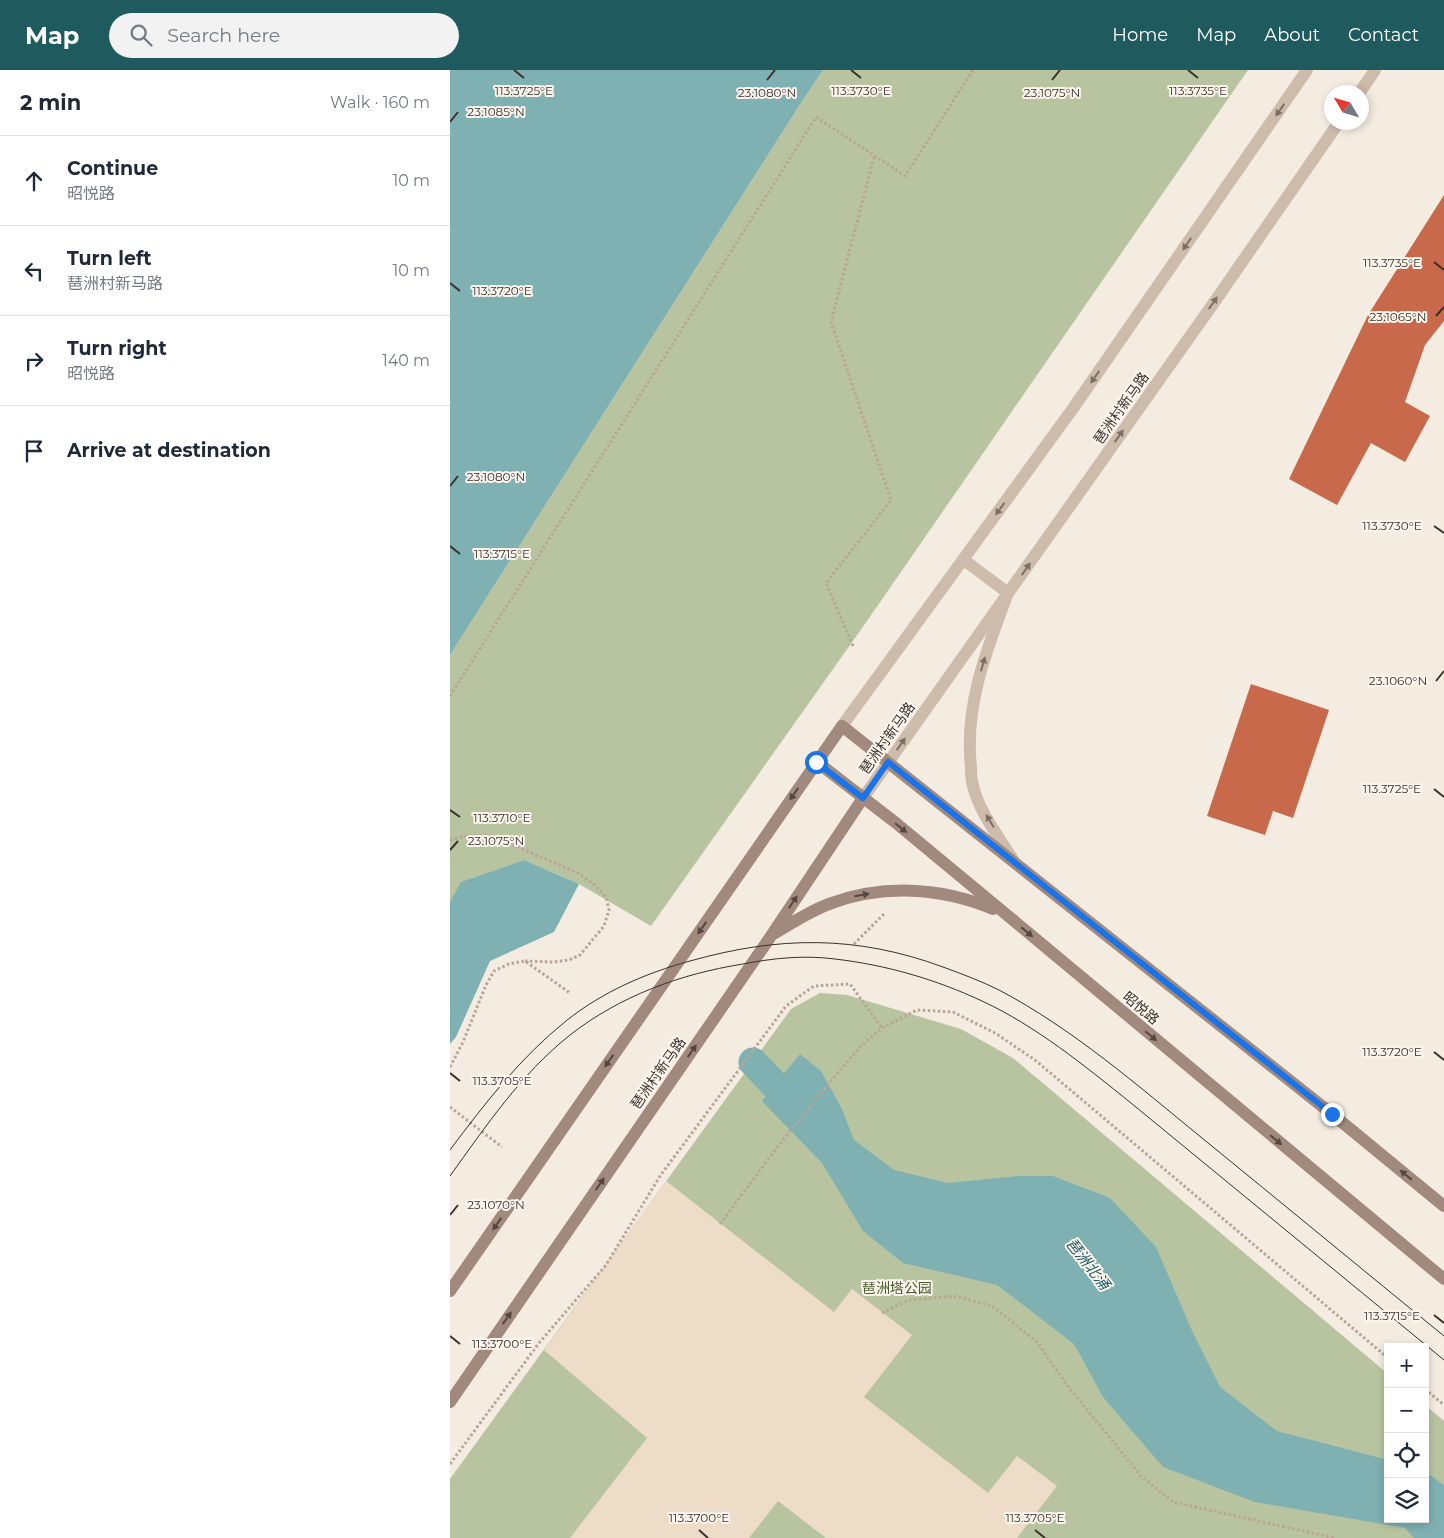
<!DOCTYPE html>
<meta charset="utf-8">
<style>
body{margin:0;font-family:Montserrat,"Noto Sans SC",sans-serif;background:#f2f2f3;color:#1f2937}
.controls{position:absolute;right:15px;bottom:15px;display:grid;overflow:hidden;border-radius:0px;box-shadow:0 2px 8px #0003}
.controls button{width:45px;height:45px;display:grid;place-items:center;padding:0;border:0;border-bottom:1px solid #e0e1e3;background:#fff;color:#1f2937;font:25px sans-serif}
.compass{position:absolute;left:874px;top:15px;width:45px;height:45px;border-radius:50%;background:#fff;box-shadow:0 2px 8px #0003;rotate:308deg}
.stop{position:absolute;width:15px;height:15px;margin:-11px;border:4px solid #1a73e8;border-radius:50%;background:#fff}
.stop.end{background:#1a73e8;border-color:#fff;box-shadow:0 1px 5px #0008}
.list{margin:0;padding:0;list-style:none}
h2{display:flex;justify-content:space-between;align-items:center;height:65px;margin:0;padding:0 20px;font-size:21px}
h2 small{font-size:16px;font-weight:400;color:#747a83}
.list li{display:grid;grid-template-columns:32px 1fr auto;gap:15px;align-items:center;box-sizing:border-box;height:90px;padding:0 20px;border-top:1px solid #e0e1e3}
.list b{display:block;font-size:19px;white-space:nowrap}
.list p{margin:0;font-size:16px;white-space:nowrap;color:#747a83}
.list em{font-size:16px;font-style:normal;color:#747a83}
.icon{flex:none;width:28px;height:28px;fill:none;stroke:currentColor;stroke-width:2;stroke-linecap:round;stroke-linejoin:round}
.map{position:relative;flex:none;width:994px;height:1468px;overflow:hidden}
header{display:flex;align-items:center;gap:30px;box-sizing:border-box;height:70px;padding:0 25px;background:#1f5a5e;color:#fff}
header strong{font-size:24px}
nav{display:flex;gap:28px;margin-inline-start:auto;font-size:18px}
.search{width:350px;height:45px;background:#f2f2f3;display:flex;align-items:center;gap:12px;box-sizing:border-box;padding:0 18px;border-radius:28px;color:#747a83;font-size:19px}
main{display:flex}
aside{flex:1;background:#fff}
.map>svg:first-child{display:block}
.green{fill:#b8c4a0}
.plaza{fill:#ecdcc8}
.water{fill:#7fb0b2}
.lines{fill:none;stroke-linecap:round;stroke-linejoin:round}
.canal{stroke:#7fb0b2;stroke-width:29}
.building{fill:#c8694b}
.path{stroke:#b9a596;stroke-width:3;stroke-dasharray:2.5 2.5;stroke-linecap:butt}
.tertiary{stroke:#cdbbac;stroke-width:12}
.secondary{stroke:#a18a7d;stroke-width:12}
.tram{stroke:#3b302b;stroke-width:1}
.oneway{fill:#7d6f65}
.oneway2{fill:#544640}
.route{stroke:#1a73e8;stroke-width:6}
.ticks{fill:none;stroke:#3b302b;stroke-width:2}
.labels{text-anchor:middle;stroke-width:4;stroke-linejoin:round;paint-order:stroke}
.street-label{font-size:14px;fill:#3b302b;stroke:#fbf5ee}
.park-label{font-size:14px;fill:#4a5a2e;stroke:#fbf5ee}
.water-label{font-size:15px;font-style:italic;fill:#1f5a5e;stroke:#fbf5ee}
.ticks-label{font-size:12px;text-anchor:middle;fill:#3b302b;stroke:#fbf5ee;stroke-width:4;stroke-linejoin:round;paint-order:stroke}
</style>
<header>
<strong>Map</strong>
<div class="search"><svg class="icon" aria-label="search" viewBox="0 0 24 24"><circle cx="10" cy="10" r="6"/><path d="M15 15l6 6"/></svg>Search here</div>
<nav><a>Home</a><a>Map</a><a>About</a><a>Contact</a></nav>
</header>
<main>
<aside>
<h2>2 min<small>Walk · 160 m</small></h2>
<ul class="list">
<li><svg class="icon" aria-label="ahead" viewBox="0 0 24 24"><path d="M12 20V5M6 11l6-6 6 6"/></svg><div><b>Continue</b><p>昭悦路</p></div><em>10 m</em></li>
<li><svg class="icon" aria-label="left" viewBox="0 0 24 24"><path d="M17 20v-9H6M10 6l-5 5 5 5"/></svg><div><b>Turn left</b><p>琶洲村新马路</p></div><em>10 m</em></li>
<li><svg class="icon" aria-label="right" viewBox="0 0 24 24"><path d="M7 20v-9h11M14 6l5 5-5 5"/></svg><div><b>Turn right</b><p>昭悦路</p></div><em>140 m</em></li>
<li><svg class="icon" aria-label="arrive" viewBox="0 0 24 24"><path d="M6 21V4h12l-3 4 3 4H6"/></svg><div><b>Arrive at destination</b></div></li>
</ul>
</aside>
<div class="map">
<svg width="994" height="1468" viewBox="0 0 994 1468">
<rect width="100%" height="100%" fill="#f4ebe1"/>
<g class="green">
<path d="M373,0H798L417,551L201,856L129,814L74,790L12,812L0,832V585L349,36Z"/>
<path d="M370,923L397,925L511,959L563,988L938,1304V1449H975V1335L994,1351V1468H0V1409L341,939Z"/>
</g>
<path class="plaza" d="M216,1111L384,1242L402,1219L462,1265L414,1327L538,1423L567,1386L607,1416L567,1468H376L328,1431L299,1468H120L197,1368L94,1280Z"/>
<g class="water">
<path d="M0,0H373L349,36L0,585Z"/>
<path d="M74,790L129,814L104,862L40,891L6,967L0,974V832L11,812Z"/>
<path d="M350,984L371,1001L392,1039L404,1070L444,1100L498,1113L567,1106H603L660,1128L706,1177L743,1263L770,1317L827,1361L938,1390V1449H975V1402L994,1415V1468H964L955,1458L805,1432L713,1397L653,1327L624,1274L547,1215L453,1193L413,1161L372,1093L312,1031Z"/>
</g>
<g class="lines">
<path class="canal" d="M303,992L352,1044"/>
</g>
<g class="building">
<path d="M994,125V251L975,275L955,332L980,346L955,392L921,373L887,435L839,409L918,245Z"/>
<path d="M801,614L879,640L843,748L823,741L815,765L757,746Z"/>
</g>
<g class="lines">
<g class="path">
<path d="M403,576L376,513L441,430L381,252L424,87"/>
<path d="M0,626L366,47L455,106L523,0"/>
<path d="M0,770L15,766L39,765L128,803L145,815L156,827L159,840L154,856L130,885L119,890L103,892L75,891"/>
<path d="M404,874L434,844"/>
<path d="M0,997L13,972L36,915L44,901L59,894L75,891L120,923"/>
<path d="M0,1037L52,1077"/>
<path d="M270,1154L328,1076L391,999L412,975L432,958L467,940L503,942L545,963L585,990L938,1288"/>
<path d="M432,1243L459,1230L504,1226L542,1236L587,1272L617,1315L691,1406L723,1432L885,1468"/>
<path d="M975,1319L994,1335"/>
<path d="M0,1394L89,1273L156,1195L210,1106L336,936L364,916L400,914L432,958"/>
</g>
<g class="tertiary">
<path d="M910,22L925,0"/>
<path d="M514,490L558,523C537,579 514,636 521,697C521,703 521,710 523,716C529,742 551,770 565,793"/>
<path d="M392,656L624,337L857,0"/>
<path d="M413,728L763,234L889,52"/>
</g>
<g class="secondary">
<path d="M367,692L446,753L557,845L994,1209"/>
<path d="M325,863C342,853 360,841 379,834C432,814 491,817 543,839"/>
<path d="M0,1221L392,656L882,1044L994,1136"/>
<path d="M0,1332L321,866L413,728"/>
</g>
<g class="tram">
<path d="M0,1080C35,1033 71,987 116,951C152,922 196,903 240,891C329,866 406,865 493,897C512,904 531,911 549,920C623,959 687,1015 752,1068C833,1134 913,1200 994,1266"/>
<path d="M0,1106C36,1056 71,1004 120,965C170,926 230,904 293,894C324,888 354,885 385,889C436,895 485,909 532,931C586,956 635,996 681,1033L994,1290"/>
</g>
</g>
<defs><path id="oneway-solid" d="M-6-.8H1V-3.2L6.5 0L1 3.2V.8H-6Z" transform="scale(1.25)"/></defs>
<g class="oneway">
<use href="#oneway-solid" transform="translate(830 40) rotate(125)"/>
<use href="#oneway-solid" transform="translate(737 174) rotate(124)"/>
<use href="#oneway-solid" transform="translate(763 233) rotate(-55)"/>
<use href="#oneway-solid" transform="translate(645 307) rotate(125)"/>
<use href="#oneway-solid" transform="translate(669 366) rotate(-55)"/>
<use href="#oneway-solid" transform="translate(550 439) rotate(126)"/>
<use href="#oneway-solid" transform="translate(576 499) rotate(-55)"/>
<use href="#oneway-solid" transform="translate(533 594) rotate(-74)"/>
<use href="#oneway-solid" transform="translate(451 674) rotate(-55)"/>
<use href="#oneway-solid" transform="translate(540 751) rotate(-121)"/>
</g>
<g class="oneway2">
<use href="#oneway-solid" transform="translate(344 724) rotate(125)"/>
<use href="#oneway-solid" transform="translate(451 758) rotate(39)"/>
<use href="#oneway-solid" transform="translate(412 825) rotate(-10)"/>
<use href="#oneway-solid" transform="translate(343 832) rotate(-56)"/>
<use href="#oneway-solid" transform="translate(252 858) rotate(125)"/>
<use href="#oneway-solid" transform="translate(577 862) rotate(40)"/>
<use href="#oneway-solid" transform="translate(701 966) rotate(40)"/>
<use href="#oneway-solid" transform="translate(242 981) rotate(-55)"/>
<use href="#oneway-solid" transform="translate(159 991) rotate(125)"/>
<use href="#oneway-solid" transform="translate(826 1070) rotate(40)"/>
<use href="#oneway-solid" transform="translate(956 1105) rotate(-140)"/>
<use href="#oneway-solid" transform="translate(150 1114) rotate(-55)"/>
<use href="#oneway-solid" transform="translate(47 1154) rotate(125)"/>
<use href="#oneway-solid" transform="translate(57 1248) rotate(-55)"/>
</g>
<g class="lines">
<path class="route" d="M366,692L413,728L438,692L882,1044"/>
</g>
<path class="ticks" d="M64,0L74,8M401,0L411,8M738,0L748,8M317,10L325,0M602,10L610,0M0,52L8,42M984,192L994,200M0,213L10,221M986,246L994,237M0,416L8,406M984,456L994,463M0,476L10,484M986,611L994,601M984,719L994,727M0,740L10,747M0,780L8,771M984,982L994,990M0,1003L10,1011M0,1145L8,1135M984,1245L994,1253M0,1266L10,1274M249,1460L258,1468M585,1460L595,1468"/>
<g class="labels">
<g class="street-label">
<text transform="translate(671 338) rotate(-55)" y="5">琶洲村新马路</text>
<text transform="translate(437 668) rotate(-55)" y="5">琶洲村新马路</text>
<text transform="translate(691 938) rotate(40)" y="5">昭悦路</text>
<text transform="translate(208 1003) rotate(-55)" y="5">琶洲村新马路</text>
</g>
<g class="park-label">
<text x="447" y="1223">琶洲塔公园</text>
</g>
<g class="water-label">
<text transform="translate(638 1194) rotate(52)" y="5">琶洲北涌</text>
</g>
</g>
<g class="ticks-label">
<text x="74" y="25">113.3725°E</text>
<text x="411" y="25">113.3730°E</text>
<text x="748" y="25">113.3735°E</text>
<text x="317" y="27">23.1080°N</text>
<text x="602" y="27">23.1075°N</text>
<text x="46" y="46">23.1085°N</text>
<text x="942" y="197">113.3735°E</text>
<text x="52" y="225">113.3720°E</text>
<text x="948" y="251">23.1065°N</text>
<text x="46" y="411">23.1080°N</text>
<text x="942" y="460">113.3730°E</text>
<text x="52" y="488">113.3715°E</text>
<text x="948" y="615">23.1060°N</text>
<text x="942" y="723">113.3725°E</text>
<text x="52" y="752">113.3710°E</text>
<text x="46" y="775">23.1075°N</text>
<text x="942" y="986">113.3720°E</text>
<text x="52" y="1015">113.3705°E</text>
<text x="46" y="1139">23.1070°N</text>
<text x="942" y="1250">113.3715°E</text>
<text x="52" y="1278">113.3700°E</text>
<text x="249" y="1452">113.3700°E</text>
<text x="585" y="1452">113.3705°E</text>
</g>
</svg>
<div class="controls">
<button>+</button>
<button>−</button>
<button><svg class="icon" aria-label="locate" viewBox="0 0 24 24"><circle cx="12" cy="12" r="6"/><path d="M12 2v4M12 18v4M2 12h4M18 12h4"/></svg></button>
<button><svg class="icon" aria-label="layers" viewBox="0 0 24 24"><path d="M12 4l9 5-9 5-9-5zM3 14l9 5 9-5"/></svg></button>
</div>
<svg class="compass" viewBox="-18 -18 36 36"><path d="M0-13l5 13h-10z" fill="#e53935"/><path d="M0 13l5-13h-10z" fill="#747a83"/></svg>
<div class="stop" style="left:366px;top:692px"></div>
<div class="stop end" style="left:882px;top:1044px"></div>
</div>
</main>
